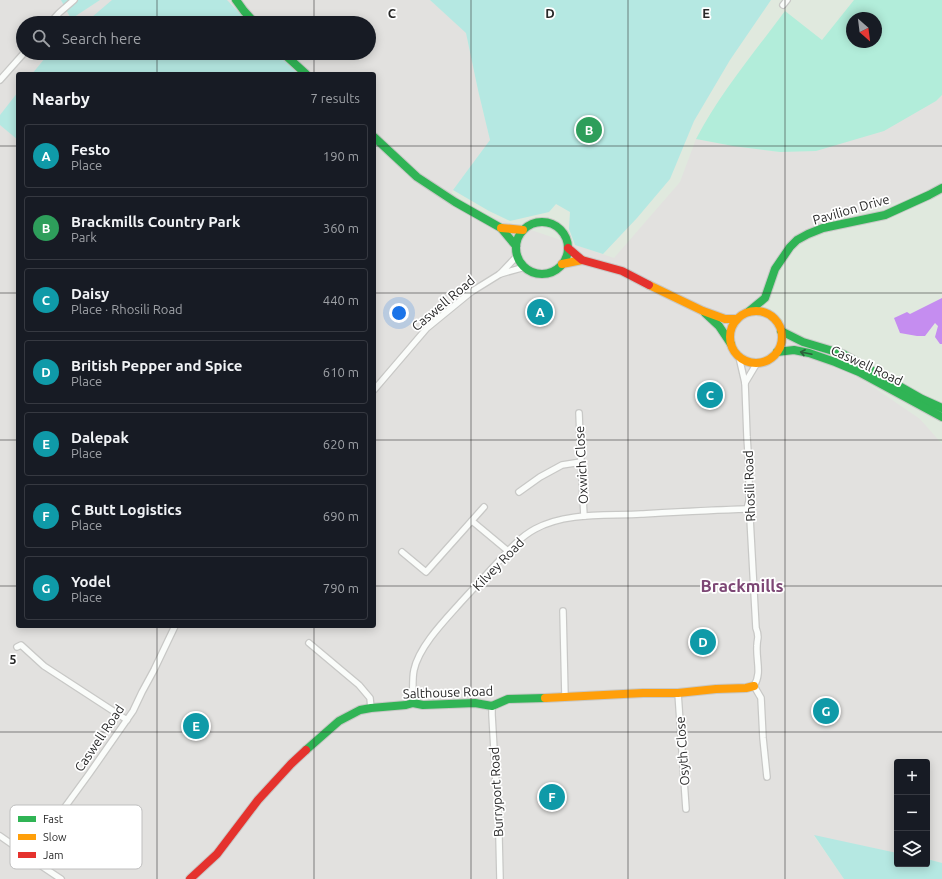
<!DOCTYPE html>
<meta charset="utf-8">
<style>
body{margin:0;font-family:Ubuntu,sans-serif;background:#20242c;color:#f1f3f6}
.controls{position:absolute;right:12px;bottom:12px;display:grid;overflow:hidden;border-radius:4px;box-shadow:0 2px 10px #0003}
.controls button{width:36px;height:36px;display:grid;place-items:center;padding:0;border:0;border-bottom:1px solid #363941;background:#171b24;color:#f1f3f6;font:20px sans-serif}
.compass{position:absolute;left:846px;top:12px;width:36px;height:36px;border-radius:50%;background:#171b24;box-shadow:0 2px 10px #0003;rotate:152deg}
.you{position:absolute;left:399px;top:313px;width:14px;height:14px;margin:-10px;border:3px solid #fff;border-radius:50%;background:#1a73e8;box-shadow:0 0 0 6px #1a73e833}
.badge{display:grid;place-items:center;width:26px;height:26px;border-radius:50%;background:#696c68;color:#fff;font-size:13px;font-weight:700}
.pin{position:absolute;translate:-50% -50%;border:2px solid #fff;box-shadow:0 1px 4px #0006}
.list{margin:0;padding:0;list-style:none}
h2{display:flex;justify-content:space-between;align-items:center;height:52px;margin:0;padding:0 16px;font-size:17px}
h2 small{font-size:13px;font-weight:400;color:#9ea1a6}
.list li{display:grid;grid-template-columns:26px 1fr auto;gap:12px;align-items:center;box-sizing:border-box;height:64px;margin:0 8px 8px;padding:0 8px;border:1px solid #363941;border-radius:4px}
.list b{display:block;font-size:15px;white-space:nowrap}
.list p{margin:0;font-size:13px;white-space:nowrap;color:#9ea1a6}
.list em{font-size:13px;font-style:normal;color:#9ea1a6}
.icon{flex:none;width:22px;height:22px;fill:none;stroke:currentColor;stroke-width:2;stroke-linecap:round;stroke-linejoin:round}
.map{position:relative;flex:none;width:942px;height:879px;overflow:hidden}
.search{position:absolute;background:#171b24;box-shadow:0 2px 10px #0003;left:16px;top:16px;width:360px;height:44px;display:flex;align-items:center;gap:10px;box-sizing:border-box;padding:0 14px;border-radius:22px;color:#9ea1a6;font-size:15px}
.panel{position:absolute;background:#171b24;box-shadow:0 2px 10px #0003;left:16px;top:72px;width:360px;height:556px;border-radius:4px}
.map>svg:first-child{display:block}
.industrial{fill:#e2e1df;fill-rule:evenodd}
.green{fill:#b5e8e2}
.pitch{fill:#b2edda;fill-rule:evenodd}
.water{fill:#c58df0}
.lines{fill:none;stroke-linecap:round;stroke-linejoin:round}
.street-casing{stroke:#c8c8c6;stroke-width:8}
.fast-casing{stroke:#c8c8c6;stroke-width:10}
.slow-casing{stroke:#c8c8c6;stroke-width:10}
.jam-casing{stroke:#c8c8c6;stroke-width:10}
.street{stroke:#fafcfa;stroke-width:5.5}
.fast{stroke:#30b455;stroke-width:8}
.slow{stroke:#ff9f0a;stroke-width:8}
.jam{stroke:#e5322d;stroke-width:8}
.oneway{stroke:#2c613b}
.grid{fill:none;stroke:#292929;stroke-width:1;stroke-opacity:0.55}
.labels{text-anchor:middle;stroke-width:3.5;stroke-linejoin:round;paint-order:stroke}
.street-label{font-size:13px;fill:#292929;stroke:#fff}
.district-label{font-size:17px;font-weight:bold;fill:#7d4775;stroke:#fff}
.key{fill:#fff;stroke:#bfbfbf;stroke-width:1}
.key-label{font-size:11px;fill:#292929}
.grid-label{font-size:13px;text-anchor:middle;font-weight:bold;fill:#292929;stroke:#fff;stroke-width:3.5;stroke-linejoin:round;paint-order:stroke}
</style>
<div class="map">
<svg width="942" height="879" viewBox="0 0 942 879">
<rect width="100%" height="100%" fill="#e0e9de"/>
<path class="industrial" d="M0,0H61L71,19L100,0H430L466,32L478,90L490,140L453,190L448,202L614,258L680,182L696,139L734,146L780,152L936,101L942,95V183L904,200L850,216L824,222L813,227L789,242L760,300L772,318L920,419L942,444V863L927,859V762H897V853L814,836L844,879H0ZM23,23H369V53H23ZM18,74H374V626H18Z"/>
<g class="green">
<path d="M61,0H100L71,19Z"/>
<path d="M112,0H227L249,23H85Z"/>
<path d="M430,0H771L730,60L694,121L670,179L637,218L603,254L575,245L569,229L570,212L556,204L549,212L510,221L489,211L453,190L490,140L478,90L466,33Z"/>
<path d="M50,53H278L298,74H32L45,58Z"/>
<path d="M18,92V140L0,125V115Z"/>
<path d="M814,835L897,853V864H927V859L942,863V879H844Z"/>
</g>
<path class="pitch" d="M854,0H942V95L936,101L884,131L816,151L780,152L733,146L696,139C720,93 754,53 785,11L822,40ZM852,18H876V42H852Z"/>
<path class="water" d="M942,298V344H940L935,337L938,326L935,323L925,336H917L900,333L894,318L907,312L910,314Z"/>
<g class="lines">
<g class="street-casing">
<g id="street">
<path d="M783,5L787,0"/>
<path d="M50,23L59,13L74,0"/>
<path d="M0,80L24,53"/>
<path d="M500,274L525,267"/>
<path d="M739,357L745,383L747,437L749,467V501L747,509L750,518L756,628C760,638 757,637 757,646C756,661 762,673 754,686L761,698L763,738L767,777"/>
<path d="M745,383L757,363"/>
<path d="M374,390L427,328L471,292L500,274L517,256"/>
<path d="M579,413L581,462L584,516"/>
<path d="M519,492L540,477L562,465L581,462"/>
<path d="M472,521L508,551"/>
<path d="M402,552L426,572L484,507"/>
<path d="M563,611L565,697"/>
<path d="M309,643L359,685L370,698L371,708"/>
<path d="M17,647L21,645L44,666L127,720"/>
<path d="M678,693L686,809"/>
<path d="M413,703C413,693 412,679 414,670C419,646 446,619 462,601C474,588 485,576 497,563C508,551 520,537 535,529C566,512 607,516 641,514C677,512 712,510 747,509"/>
<path d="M492,706V715L496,784L498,794L500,879"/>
<path d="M0,836L23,852L30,855L40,865L61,879"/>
<path d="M30,855L89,774L133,711L142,692L154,670L175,626"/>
</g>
</g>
<g class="fast-casing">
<g id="fast">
<path d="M236,0L244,11L255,23"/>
<path d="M283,53L306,74"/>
<path d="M374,137L417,177L455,202L501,228L516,246"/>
<circle cx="542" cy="248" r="26"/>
<path d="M748,312L765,298L775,269L790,247L797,240L808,234L823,228L885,215L929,195L942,188"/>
<path d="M705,313L719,326L731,344"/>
<path d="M781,331L803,342L843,354L922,399L942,408"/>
<path d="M777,352L794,350L809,353L835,362L859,372L942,417"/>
<path d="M306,750L339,721L360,710L371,708L406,705L413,703L423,705L475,703L492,706L508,699L545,698"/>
</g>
</g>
<g class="slow-casing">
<g id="slow">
<path d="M501,228L523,230"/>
<path d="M562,264L582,260"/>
<path d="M649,285L703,311L725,319H737"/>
<circle cx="756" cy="337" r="26"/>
<path d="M545,698L643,693H678L716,689L746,688L754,686"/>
</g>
</g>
<g class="jam-casing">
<g id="jam">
<path d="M568,248L582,260L622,271L649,285"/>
<path d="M190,879L217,854L258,800L291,764L306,750"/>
</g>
</g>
<use href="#street" class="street"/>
<use href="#fast" class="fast"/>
<use href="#slow" class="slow"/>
<use href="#jam" class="jam"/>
</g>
<defs><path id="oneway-shaft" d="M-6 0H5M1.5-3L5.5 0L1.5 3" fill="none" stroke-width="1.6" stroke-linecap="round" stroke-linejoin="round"/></defs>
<use class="oneway" href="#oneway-shaft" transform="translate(806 353) rotate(-168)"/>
<path class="grid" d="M157,0V23M314,0V23M471,0V879M628,0V879M785,0V879M157,53V74M314,53V74M0,146H18M374,146H942M0,293H18M374,293H942M0,440H18M374,440H942M0,586H18M374,586H942M157,626V879M314,626V879M0,732H942"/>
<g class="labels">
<g class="street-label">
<text transform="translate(851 209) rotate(-16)" y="5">Pavilion Drive</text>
<text transform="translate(443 303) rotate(-40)" y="5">Caswell Road</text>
<text transform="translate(867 365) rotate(25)" y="5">Caswell Road</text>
<text transform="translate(581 465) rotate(-93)" y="5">Oxwich Close</text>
<text transform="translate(749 486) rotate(-92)" y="5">Rhosili Road</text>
<text transform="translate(498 564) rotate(-46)" y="5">Kilvey Road</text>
<text transform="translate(448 692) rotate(-2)" y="5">Salthouse Road</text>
<text transform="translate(99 738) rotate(-56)" y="5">Caswell Road</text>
<text transform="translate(682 751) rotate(-94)" y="5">Osyth Close</text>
<text transform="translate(496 792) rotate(-93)" y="5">Burryport Road</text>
</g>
<g class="district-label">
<text x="742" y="592">Brackmills</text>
</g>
</g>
<rect x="10" y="805" width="132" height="64" rx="6" class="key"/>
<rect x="18" y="816" width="18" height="6" fill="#30b455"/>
<rect x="18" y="834" width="18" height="6" fill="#ff9f0a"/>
<rect x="18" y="852" width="18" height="6" fill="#e5322d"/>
<g class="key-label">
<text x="43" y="823">Fast</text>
<text x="43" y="841">Slow</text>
<text x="43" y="859">Jam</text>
</g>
<g class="grid-label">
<text x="392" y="18">C</text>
<text x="550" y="18">D</text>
<text x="706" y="18">E</text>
<text x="13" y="664">5</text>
</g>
</svg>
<div class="controls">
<button>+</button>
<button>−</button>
<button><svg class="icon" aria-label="layers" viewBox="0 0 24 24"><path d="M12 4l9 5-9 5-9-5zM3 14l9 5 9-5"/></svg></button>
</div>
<svg class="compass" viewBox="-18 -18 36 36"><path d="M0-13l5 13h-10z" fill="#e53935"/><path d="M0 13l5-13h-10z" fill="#9ea1a6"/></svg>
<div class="you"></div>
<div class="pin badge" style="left:540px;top:312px;background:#0f9aa8">A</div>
<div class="pin badge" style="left:589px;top:130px;background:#2e9e5b">B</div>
<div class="pin badge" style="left:710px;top:395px;background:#0f9aa8">C</div>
<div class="pin badge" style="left:703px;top:642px;background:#0f9aa8">D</div>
<div class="pin badge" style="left:196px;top:726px;background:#0f9aa8">E</div>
<div class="pin badge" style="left:552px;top:797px;background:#0f9aa8">F</div>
<div class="pin badge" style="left:826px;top:711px;background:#0f9aa8">G</div>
<div class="search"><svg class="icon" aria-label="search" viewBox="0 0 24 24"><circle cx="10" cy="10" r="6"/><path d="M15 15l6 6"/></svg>Search here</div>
<section class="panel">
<h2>Nearby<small>7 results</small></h2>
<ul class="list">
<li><span class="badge" style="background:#0f9aa8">A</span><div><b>Festo</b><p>Place</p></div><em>190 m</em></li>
<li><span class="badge" style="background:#2e9e5b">B</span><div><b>Brackmills Country Park</b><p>Park</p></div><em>360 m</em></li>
<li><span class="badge" style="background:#0f9aa8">C</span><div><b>Daisy</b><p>Place · Rhosili Road</p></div><em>440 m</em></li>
<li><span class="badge" style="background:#0f9aa8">D</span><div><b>British Pepper and Spice</b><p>Place</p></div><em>610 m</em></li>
<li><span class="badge" style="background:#0f9aa8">E</span><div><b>Dalepak</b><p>Place</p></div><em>620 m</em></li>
<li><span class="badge" style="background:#0f9aa8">F</span><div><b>C Butt Logistics</b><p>Place</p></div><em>690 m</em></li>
<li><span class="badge" style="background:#0f9aa8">G</span><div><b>Yodel</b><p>Place</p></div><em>790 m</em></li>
</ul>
</section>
</div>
